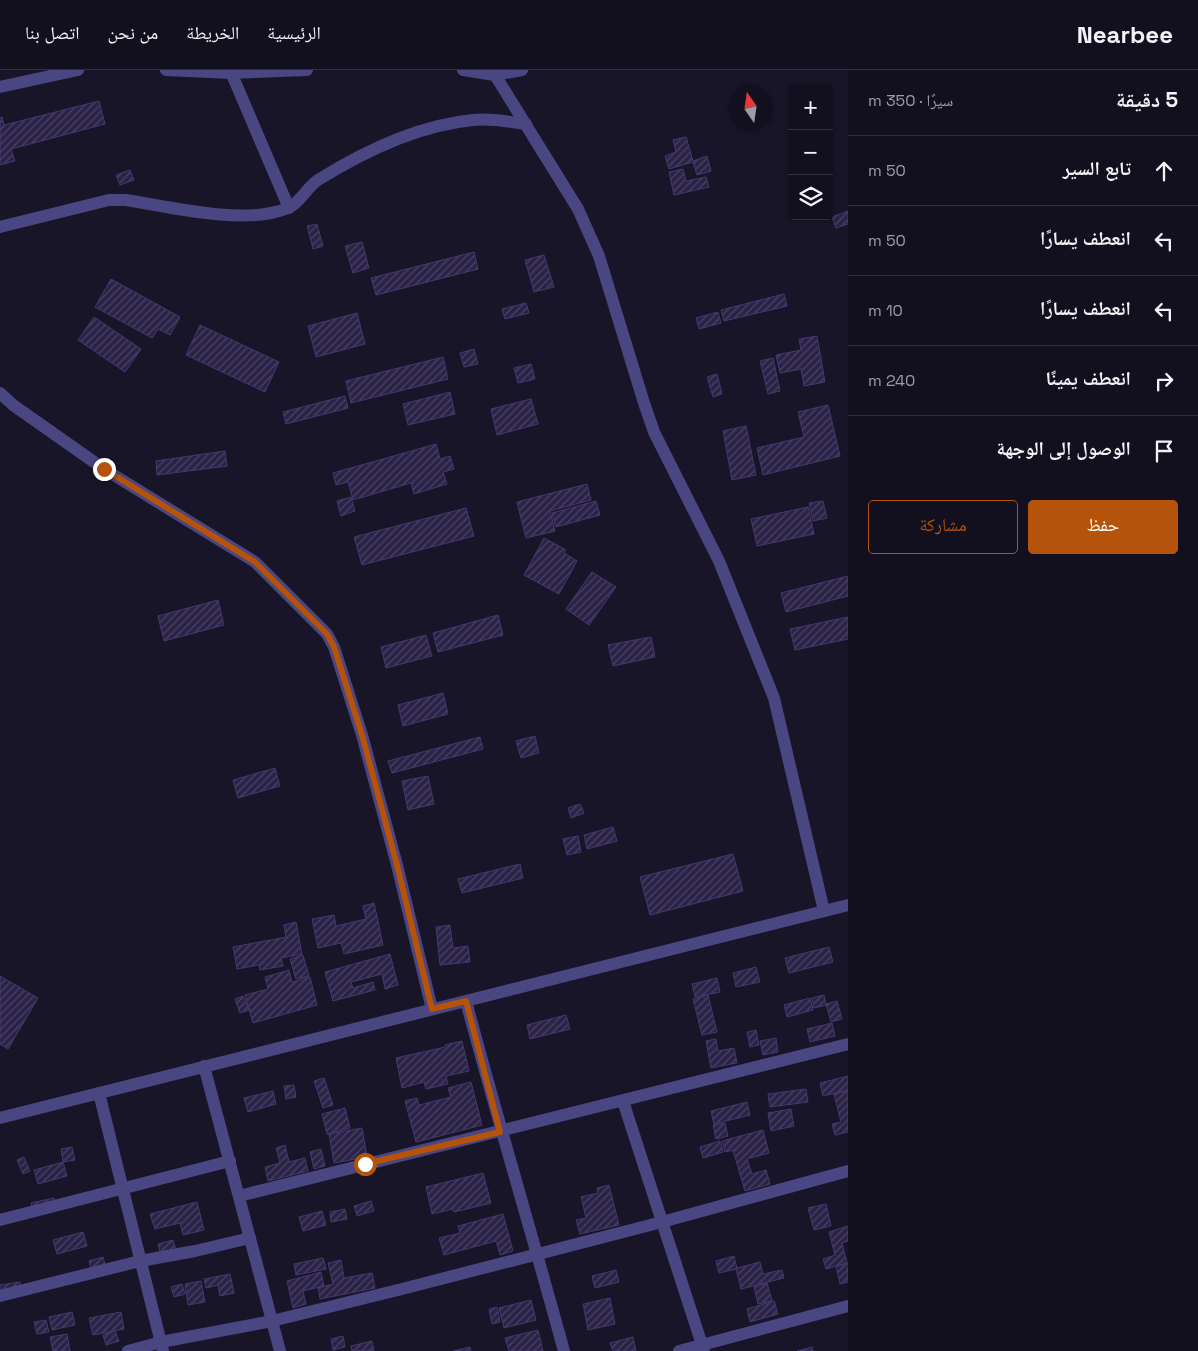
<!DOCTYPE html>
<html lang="ar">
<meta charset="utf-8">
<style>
body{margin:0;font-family:"Space Grotesk","Noto Naskh Arabic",sans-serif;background:#1b1928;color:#f1f3f6;direction:rtl}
.controls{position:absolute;right:15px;top:15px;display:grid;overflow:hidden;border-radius:5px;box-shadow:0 1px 4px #0004}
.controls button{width:45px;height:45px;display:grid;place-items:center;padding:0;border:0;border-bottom:1px solid #31303d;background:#12101f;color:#f1f3f6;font:25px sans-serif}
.compass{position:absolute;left:728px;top:15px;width:45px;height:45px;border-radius:50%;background:#12101f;box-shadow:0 1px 4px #0004;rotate:347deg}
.stop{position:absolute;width:15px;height:15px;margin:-11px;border:4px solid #b45309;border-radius:50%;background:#fff}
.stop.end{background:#b45309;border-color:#fff;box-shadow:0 1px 5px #0008}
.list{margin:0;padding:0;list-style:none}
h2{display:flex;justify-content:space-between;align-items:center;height:65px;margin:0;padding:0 20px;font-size:21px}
h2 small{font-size:16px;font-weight:400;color:#9c9da4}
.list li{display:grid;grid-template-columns:32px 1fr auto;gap:15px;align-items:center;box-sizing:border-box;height:70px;padding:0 20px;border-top:1px solid #31303d}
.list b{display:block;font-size:19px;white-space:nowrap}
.list em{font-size:16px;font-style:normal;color:#9c9da4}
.actions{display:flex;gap:10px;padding:15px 20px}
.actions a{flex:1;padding:11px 0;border:1px solid #b45309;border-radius:5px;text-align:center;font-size:18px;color:#b45309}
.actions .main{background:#b45309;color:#fff}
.icon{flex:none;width:28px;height:28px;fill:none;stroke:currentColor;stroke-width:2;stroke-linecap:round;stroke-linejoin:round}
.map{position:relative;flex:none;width:848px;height:1281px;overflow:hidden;direction:ltr}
header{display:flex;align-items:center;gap:30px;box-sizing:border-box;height:70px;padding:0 25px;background:#12101f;border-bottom:1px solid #31303d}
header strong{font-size:24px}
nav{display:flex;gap:28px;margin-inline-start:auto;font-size:18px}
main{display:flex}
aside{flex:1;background:#12101f}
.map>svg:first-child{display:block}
.building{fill:url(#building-hatch);stroke:#443870}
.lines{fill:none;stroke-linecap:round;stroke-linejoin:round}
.minor{stroke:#494681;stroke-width:12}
.route{stroke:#b45309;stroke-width:6}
</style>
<header>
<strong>Nearbee</strong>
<nav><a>الرئيسية</a><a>الخريطة</a><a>من نحن</a><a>اتصل بنا</a></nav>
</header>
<main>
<aside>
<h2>5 دقيقة<small>سيرًا · 350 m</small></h2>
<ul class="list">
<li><svg class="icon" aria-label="ahead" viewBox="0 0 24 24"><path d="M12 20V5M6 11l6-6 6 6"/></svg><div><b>تابع السير</b></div><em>50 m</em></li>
<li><svg class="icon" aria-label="left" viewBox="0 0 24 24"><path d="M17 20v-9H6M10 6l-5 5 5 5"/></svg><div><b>انعطف يسارًا</b></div><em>50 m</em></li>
<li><svg class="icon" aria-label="left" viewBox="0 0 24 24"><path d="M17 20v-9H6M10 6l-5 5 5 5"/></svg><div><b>انعطف يسارًا</b></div><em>10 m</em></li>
<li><svg class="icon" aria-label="right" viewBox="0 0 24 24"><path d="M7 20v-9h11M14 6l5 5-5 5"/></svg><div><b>انعطف يمينًا</b></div><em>240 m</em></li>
<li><svg class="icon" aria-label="arrive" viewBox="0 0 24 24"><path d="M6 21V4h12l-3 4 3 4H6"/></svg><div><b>الوصول إلى الوجهة</b></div></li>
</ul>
<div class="actions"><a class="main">حفظ</a><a>مشاركة</a></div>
</aside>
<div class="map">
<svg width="848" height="1281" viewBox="0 0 848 1281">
<defs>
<pattern id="building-hatch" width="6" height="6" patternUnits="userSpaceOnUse" patternTransform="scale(1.25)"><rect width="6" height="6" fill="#2b2347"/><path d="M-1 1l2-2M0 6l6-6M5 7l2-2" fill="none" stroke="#4a4362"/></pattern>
</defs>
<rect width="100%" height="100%" fill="#181529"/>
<g class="building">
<path d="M99,31L105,54L11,79L15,91L0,95V48L2,47L4,55Z"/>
<path d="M686,67L693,91L707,86L711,101L697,105L693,92L669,99L665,86L676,82L673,70Z"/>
<path d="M683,99L686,111L706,107L709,117L674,125L669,102Z"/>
<path d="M130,100L134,110L120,115L116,105Z"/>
<path d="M848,141V154L836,158L832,147Z"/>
<path d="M317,154L323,176L313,179L307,156Z"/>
<path d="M362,172L369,198L353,203L345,176Z"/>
<path d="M474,182L478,199L376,225L371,208Z"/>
<path d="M544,185L554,217L534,222L525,190Z"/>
<path d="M111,209L180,247L170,265L158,259L152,268L95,237Z"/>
<path d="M784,224L787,236L724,251L721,240Z"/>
<path d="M526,233L529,243L505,249L502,239Z"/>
<path d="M718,242L721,253L699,259L696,248Z"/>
<path d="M357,243L365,274L316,287L308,256Z"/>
<path d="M94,247L141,279L125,302L78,270Z"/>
<path d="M200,255L279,292L265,322L186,285Z"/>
<path d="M817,266L825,312L804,316L801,299L780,303L776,285L801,280L799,269Z"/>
<path d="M474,279L478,294L464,297L460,283Z"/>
<path d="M443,287L448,309L351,333L346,311Z"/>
<path d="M773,288L780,321L768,324L760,291Z"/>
<path d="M531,294L535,309L518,313L514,298Z"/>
<path d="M717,304L722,324L713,327L707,307Z"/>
<path d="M450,322L455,344L408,355L403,334Z"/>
<path d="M345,326L348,338L286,354L283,342Z"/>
<path d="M531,329L538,354L497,365L491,339Z"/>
<path d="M828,335L840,386L763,405L757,378L804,367L798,342Z"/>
<path d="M746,356L756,405L732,410L723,361Z"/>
<path d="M436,374L440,389L450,386L454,399L443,402L447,414L414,424L411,413L353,430L348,412L336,415L333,403Z"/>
<path d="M225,381L227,396L157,405L156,391Z"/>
<path d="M587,414L591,430L550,441L555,461L526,468L517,432Z"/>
<path d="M351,427L355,441L341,446L337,431Z"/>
<path d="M596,431L600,445L556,457L552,443Z"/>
<path d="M823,431L827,448L813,451L809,433Z"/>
<path d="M808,437L814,464L757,476L751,449Z"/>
<path d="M466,438L474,466L362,495L354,467Z"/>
<path d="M544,468L566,480L564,483L577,491L559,524L524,505Z"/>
<path d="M592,502L616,517L589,555L566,539Z"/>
<path d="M848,506V526L786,542L781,523Z"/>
<path d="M218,530L224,555L164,571L158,546Z"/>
<path d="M498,545L503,565L438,582L433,563Z"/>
<path d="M848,547V569L795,580L790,559Z"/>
<path d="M426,565L432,586L386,598L381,577Z"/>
<path d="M651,567L655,587L613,596L608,575Z"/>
<path d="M443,623L448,644L403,656L398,635Z"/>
<path d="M535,666L539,683L521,688L516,671Z"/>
<path d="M480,667L483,679L392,703L388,691Z"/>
<path d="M275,698L280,716L238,728L233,710Z"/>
<path d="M428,706L434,734L408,740L402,711Z"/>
<path d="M580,734L584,743L571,748L568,738Z"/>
<path d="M613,757L617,771L587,779L584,765Z"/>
<path d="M578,766L581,782L567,785L563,769Z"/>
<path d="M733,784L743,821L650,845L640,807Z"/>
<path d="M520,794L523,808L462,823L458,809Z"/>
<path d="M374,833L383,875L344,884L341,873L318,878L312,849L334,845L336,856L366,849L363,836Z"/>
<path d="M296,852L302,884L281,888L283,896L260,900L259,895L237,899L233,877L286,867L284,855Z"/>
<path d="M450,855L453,878L468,876L470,892L440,895L436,857Z"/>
<path d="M829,877L833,892L789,903L785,888Z"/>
<path d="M390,884L398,915L385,919L382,904L351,912L353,918L373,912L375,920L333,931L325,902Z"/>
<path d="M303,885L309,906L296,909L290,889Z"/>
<path d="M756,897L760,912L736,917L733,903Z"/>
<path d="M289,900L292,912L310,907L317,935L253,953L245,925L268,919L265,907Z"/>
<path d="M0,906L38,928L8,979L0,974Z"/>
<path d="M717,908L720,922L695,927L692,914Z"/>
<path d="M708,925L717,962L702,965L693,929Z"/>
<path d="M824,925L826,935L814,938L812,928Z"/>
<path d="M243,926L249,940L240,943L235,929Z"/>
<path d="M810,928L813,940L787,947L784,935Z"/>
<path d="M837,931L842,949L831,952L826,934Z"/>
<path d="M566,945L570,959L530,969L527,955Z"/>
<path d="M832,953L835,966L810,972L807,959Z"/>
<path d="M756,960L759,975L750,977L747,962Z"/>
<path d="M776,968L778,982L763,985L760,971Z"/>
<path d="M716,969L718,981L734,978L737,993L711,998L706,971Z"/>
<path d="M462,971L469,1001L446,1006L448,1014L426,1019L424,1012L402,1018L396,988L445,977V975Z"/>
<path d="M848,1006V1020L823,1026L820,1013Z"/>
<path d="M324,1008L333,1035L323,1038L314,1011Z"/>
<path d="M471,1012L482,1055L416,1072L405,1031L417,1028L419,1035L451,1027L448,1018Z"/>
<path d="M294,1015L296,1027L286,1029L284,1016Z"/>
<path d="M806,1019L808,1032L770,1037L768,1024Z"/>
<path d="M848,1020V1062L835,1065L832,1054L841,1052L834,1024Z"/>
<path d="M273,1021L276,1034L248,1042L244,1028Z"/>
<path d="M747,1032L750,1045L714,1054L711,1041Z"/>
<path d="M345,1038L350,1058L327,1064L322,1044Z"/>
<path d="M791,1039L794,1056L771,1061L768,1043Z"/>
<path d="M725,1053L728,1066L716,1069L713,1055Z"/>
<path d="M362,1058L367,1087L334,1093L329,1064Z"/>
<path d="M763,1060L769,1083L747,1089L752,1104L766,1100L770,1114L745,1121L733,1080L725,1082L722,1071Z"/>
<path d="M720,1071L723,1082L703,1088L700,1077Z"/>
<path d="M285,1075L289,1092L305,1088L308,1101L268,1111L265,1097L280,1093L276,1078Z"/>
<path d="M72,1077L75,1090L63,1092L61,1079Z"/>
<path d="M321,1079L325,1096L314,1099L310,1082Z"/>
<path d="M24,1087L30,1101L23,1104L17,1090Z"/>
<path d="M63,1092L67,1106L38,1114L34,1100Z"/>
<path d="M483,1103L491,1133L454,1142L453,1139L432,1144L426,1117Z"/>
<path d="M609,1115L619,1155L580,1164L576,1150L586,1148L581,1127L598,1123L597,1118Z"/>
<path d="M54,1128L56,1138L33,1143L31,1133Z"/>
<path d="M371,1131L374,1141L357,1146L354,1136Z"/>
<path d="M197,1132L204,1160L183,1165L180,1153L155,1159L150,1144Z"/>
<path d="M826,1134L831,1156L814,1160L808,1138Z"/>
<path d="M345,1139L347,1149L331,1152L330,1142Z"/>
<path d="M322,1141L326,1155L303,1161L299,1147Z"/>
<path d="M503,1144L513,1181L500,1185L496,1171L444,1185L439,1168L460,1163L458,1156Z"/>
<path d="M848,1156V1171L842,1173L847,1193L826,1199L823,1189L835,1185L829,1162Z"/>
<path d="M83,1162L87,1176L57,1184L53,1170Z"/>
<path d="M173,1170L178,1186L162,1190L158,1174Z"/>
<path d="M734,1186L737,1198L760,1192L763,1204L782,1200L784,1208L741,1219L736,1199L719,1203L716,1191Z"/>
<path d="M103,1187L107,1201L93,1204L89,1191Z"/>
<path d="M323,1188L326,1199L296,1205L294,1194Z"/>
<path d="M341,1190L344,1208L372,1203L375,1218L320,1229L318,1218L333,1214L328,1193Z"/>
<path d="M848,1193V1212L840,1214L836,1196Z"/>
<path d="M616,1200L619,1212L595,1218L592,1206Z"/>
<path d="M321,1202L324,1216L303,1221L306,1234L293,1238L287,1211Z"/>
<path d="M230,1204L234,1223L220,1226L218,1215L206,1218L204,1209Z"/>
<path d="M201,1211L205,1232L188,1235L185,1214Z"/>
<path d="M20,1212L22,1224L0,1228V1215Z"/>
<path d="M767,1213L772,1231L758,1234L754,1217Z"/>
<path d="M182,1214L185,1224L174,1227L171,1217Z"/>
<path d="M610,1228L615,1254L588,1260L583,1234Z"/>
<path d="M531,1230L536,1250L504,1258L499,1238Z"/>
<path d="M774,1231L778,1244L750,1252L747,1239Z"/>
<path d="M497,1237L500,1252L492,1254L489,1239Z"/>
<path d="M72,1242L75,1255L52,1260L49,1247Z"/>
<path d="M121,1242L124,1259L93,1265L89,1248Z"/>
<path d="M46,1250L49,1262L37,1264L34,1252Z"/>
<path d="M538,1260L543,1281H509L505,1268Z"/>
<path d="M115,1261L119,1271L106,1275L103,1265Z"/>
<path d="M67,1264L70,1281H53L50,1267Z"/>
<path d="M343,1266L345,1277L333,1280L331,1269Z"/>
<path d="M633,1267L636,1281H613L610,1273Z"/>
<path d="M372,1271L374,1281H352L351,1276Z"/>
<path d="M470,1277L471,1281H453Z"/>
<path d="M812,1277L813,1281H797Z"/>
</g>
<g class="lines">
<g class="minor">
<path d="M166,0L231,3L307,0"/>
<path d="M230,0L289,138"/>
<path d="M463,0L495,5L522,0"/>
<path d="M495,5L578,139L599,186L644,333L654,362L719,491L774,628L824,841"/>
<path d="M0,17L78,0"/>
<path d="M0,157L109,130H126C171,137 246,156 288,138C300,133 307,117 318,110C363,82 420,55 473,50C491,48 509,52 526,54"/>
<path d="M0,323L13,335L104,399L255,492L327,564L334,577L362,665L397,795L432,939"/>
<path d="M466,931C497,1048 532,1164 564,1281"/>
<path d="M204,996L280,1281"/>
<path d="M99,1023L163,1281"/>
<path d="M623,1031L704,1281"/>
<path d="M0,1048L848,835"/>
<path d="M239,1126L848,974"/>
<path d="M0,1150L230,1091"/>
<path d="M0,1226L140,1191L195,1181L250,1168"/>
<path d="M128,1281L161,1272L272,1251L402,1219L662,1152L848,1101"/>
<path d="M679,1281L848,1236"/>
</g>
</g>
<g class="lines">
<path class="route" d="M104,399L255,492L327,564L334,577L362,665L397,795L432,939L466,931L500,1062L365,1094"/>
</g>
</svg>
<div class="controls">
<button>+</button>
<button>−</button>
<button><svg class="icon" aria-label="layers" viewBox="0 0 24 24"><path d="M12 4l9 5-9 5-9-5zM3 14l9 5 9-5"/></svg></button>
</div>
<svg class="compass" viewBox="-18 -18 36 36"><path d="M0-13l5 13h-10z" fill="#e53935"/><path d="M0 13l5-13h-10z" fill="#9c9da4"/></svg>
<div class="stop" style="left:365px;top:1094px"></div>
<div class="stop end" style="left:104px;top:399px"></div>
</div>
</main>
